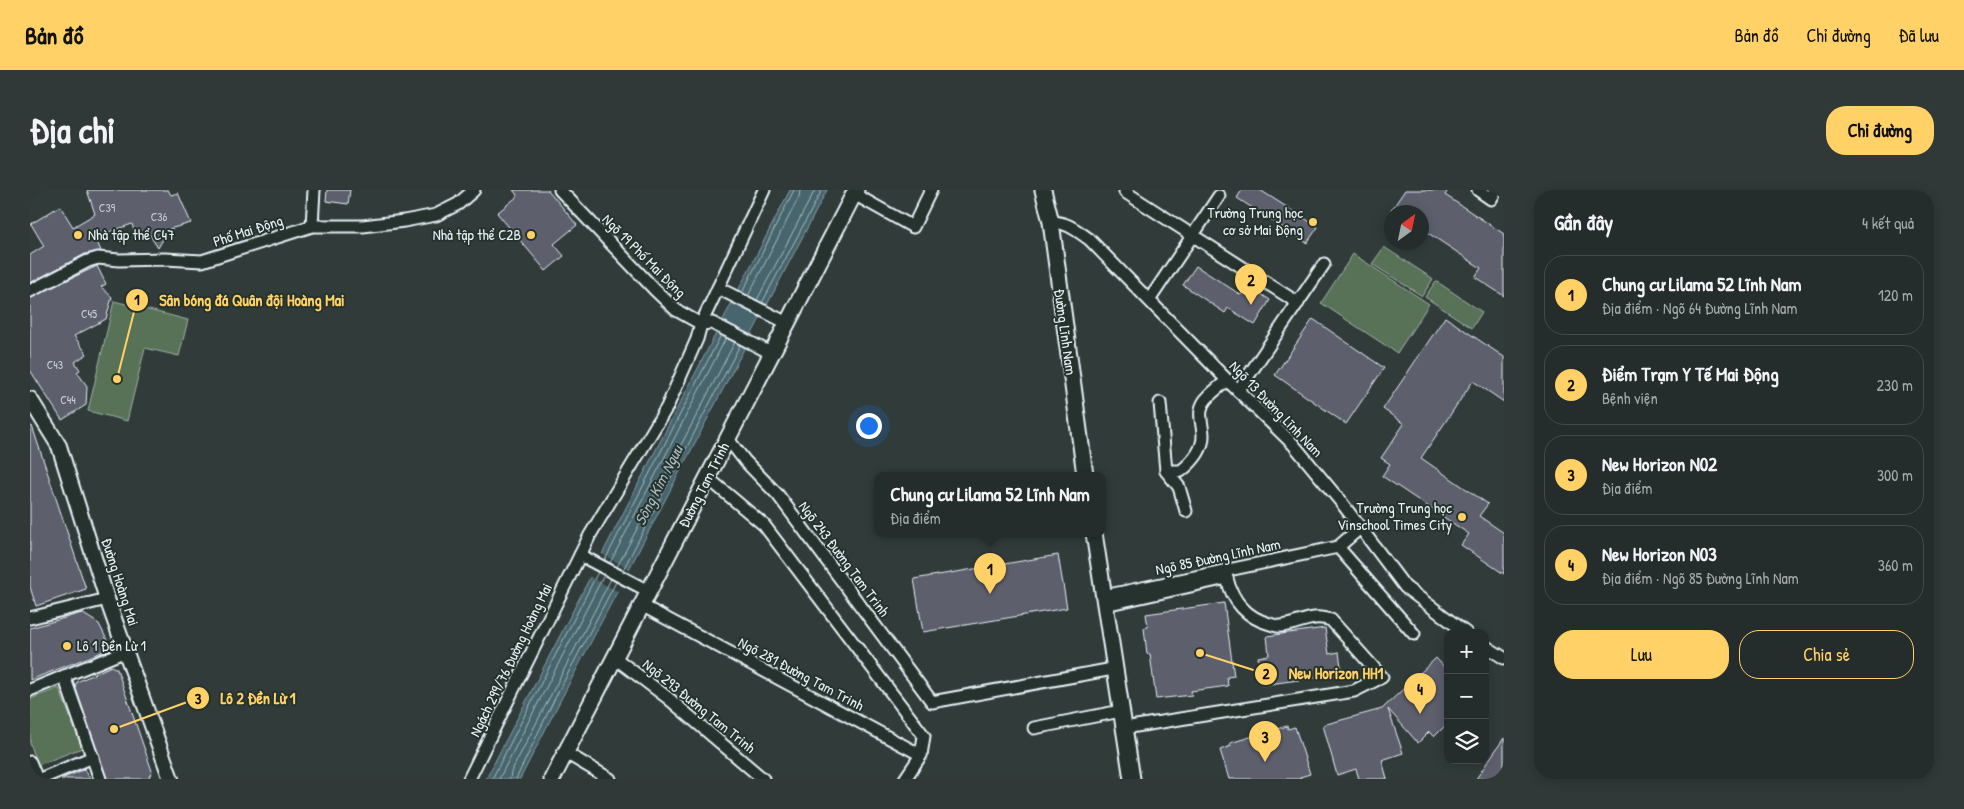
<!DOCTYPE html>
<html lang="vi">
<meta charset="utf-8">
<style>
body{margin:0;font-family:"Patrick Hand",sans-serif;background:#313938;color:#f1f3f6}
.controls{position:absolute;right:15px;bottom:15px;display:grid;overflow:hidden;border-radius:10px;box-shadow:0 2px 12px #0003}
.controls button{width:45px;height:45px;display:grid;place-items:center;padding:0;border:0;border-bottom:1px solid #424948;background:#252d2c;color:#f1f3f6;font:25px sans-serif}
.compass{position:absolute;left:1354px;top:15px;width:45px;height:45px;border-radius:50%;background:#252d2c;box-shadow:0 2px 12px #0003;rotate:33deg}
.you{position:absolute;left:838px;top:235px;width:18px;height:18px;margin:-12px;border:4px solid #fff;border-radius:50%;background:#1a73e8;box-shadow:0 0 0 8px #1a73e833}
.badge{display:grid;place-items:center;width:32px;height:32px;border-radius:50%;background:#ffd166;color:#111;font-size:16px;font-weight:700}
.pin{position:absolute;translate:-50% -41px;filter:drop-shadow(0 1px 2px #0008)}
.pin::after{content:'';position:absolute;top:26px;width:18px;height:15px;background:inherit;clip-path:polygon(0 0,100% 0,50% 100%)}
.popup{position:absolute;left:844px;top:282px;width:232px;height:65px;box-sizing:border-box;display:grid;place-content:center;border-radius:10px;background:#252d2c;filter:drop-shadow(0 1px 4px #0005);font-size:16px;white-space:nowrap;color:#a3a8a9}
.popup b{font-size:19px;color:#f1f3f6}
.popup::after{content:'';position:absolute;left:50%;top:100%;margin-left:-10px;border:10px solid transparent;border-top-color:#252d2c}
.list{margin:0;padding:0;list-style:none}
h2{display:flex;justify-content:space-between;align-items:center;height:65px;margin:0;padding:0 20px;font-size:21px}
h2 small{font-size:16px;font-weight:400;color:#a3a8a9}
.list li{display:grid;grid-template-columns:32px 1fr auto;gap:15px;align-items:center;box-sizing:border-box;height:80px;margin:0 10px 10px;padding:0 10px;border:1px solid #424948;border-radius:20px}
.list b{display:block;font-size:19px;white-space:nowrap}
.list p{margin:0;font-size:16px;white-space:nowrap;color:#a3a8a9}
.list em{font-size:16px;font-style:normal;color:#a3a8a9}
.actions{display:flex;gap:10px;padding:15px 20px}
.actions a{flex:1;padding:11px 0;border:1px solid #ffd166;border-radius:20px;text-align:center;font-size:18px;color:#ffd166}
.actions .main{background:#ffd166;color:#111}
.icon{flex:none;width:28px;height:28px;fill:none;stroke:currentColor;stroke-width:2;stroke-linecap:round;stroke-linejoin:round}
.map{position:relative;flex:none;width:1474px;height:589px;overflow:hidden;border-radius:20px}
header{display:flex;align-items:center;gap:30px;box-sizing:border-box;height:70px;padding:0 25px;background:#ffd166;color:#111}
header strong{font-size:24px}
nav{display:flex;gap:28px;margin-inline-start:auto;font-size:18px}
.intro{display:flex;align-items:center;justify-content:space-between;box-sizing:border-box;height:120px;padding:0 30px}
h1{margin:0;font-size:35px}
.button{padding:12px 22px;border-radius:20px;background:#ffd166;color:#111;font-size:18px;font-weight:700}
main{display:flex;gap:30px;padding:0 30px}
aside{flex:1;background:#252d2c;border-radius:20px;box-shadow:0 2px 12px #0003}
.map>svg:first-child{display:block}
.green{fill:#587258;stroke:#a0b2a8}
.water{fill:#47656d;stroke:#879da5}
.pier{fill:#313c3a}
.lines{fill:none;stroke-linecap:round;stroke-linejoin:round}
.shore{stroke:#a8b9c0;stroke-width:1}
.building{fill:#5d5f6c;stroke:#e8f1f8}
.minor-casing{stroke:#e8f1f8;stroke-width:15}
.tertiary-casing{stroke:#e8f1f8;stroke-width:18}
.secondary-casing{stroke:#e8f1f8;stroke-width:19}
.minor{stroke:#26332d;stroke-width:11}
.tertiary{stroke:#26332d;stroke-width:14}
.secondary{stroke:#26332d;stroke-width:15}
.poi-dot{fill:#ffd166;stroke:#26332d;stroke-width:2}
.labels{text-anchor:middle;stroke-width:4;stroke-linejoin:round;paint-order:stroke}
.number-label{font-size:12px;fill:#c5ccd5}
.poi-label{font-size:15px;fill:#e8f1f8;stroke:#26332d;text-anchor:end}
.street-label{font-size:15px;fill:#e8f1f8;stroke:#26332d}
.water-label{font-size:16px;font-style:italic;fill:#a8b9c0;stroke:#26332d}
.leader{fill:none;stroke:#ffd166;stroke-width:2}
.callout-dot{fill:#ffd166;stroke:#26332d;stroke-width:2}
.mark-label{font-size:15px;text-anchor:middle;font-weight:bold;fill:#111}
.callout-label{font-size:16px;text-anchor:middle;font-weight:bold;fill:#ffd166;stroke:#26332d;stroke-width:4;stroke-linejoin:round;paint-order:stroke}
</style>
<header>
<strong>Bản đồ</strong>
<nav><a>Bản đồ</a><a>Chỉ đường</a><a>Đã lưu</a></nav>
</header>
<div class="intro"><h1>Địa chỉ</h1><a class="button">Chỉ đường</a></div>
<main>
<div class="map">
<svg width="1474" height="589" viewBox="0 0 1474 589">
<rect width="100%" height="100%" fill="#313c3a"/>
<filter id="ink" filterUnits="userSpaceOnUse"><feTurbulence type="fractalNoise" baseFrequency=".02" numOctaves="2"/><feDisplacementMap in="SourceGraphic" scale="10" xChannelSelector="R" yChannelSelector="G"/><feConvolveMatrix kernelMatrix="1 2 1 2 8 2 1 2 1" color-interpolation-filters="sRGB"/></filter>
<g filter="url(#ink)">
<g class="green">
<path d="M1354,57L1403,89L1392,106L1342,74Z"/>
<path d="M1323,64L1399,114L1367,163L1291,113Z"/>
<path d="M1406,91L1452,122L1442,138L1395,107Z"/>
<path d="M84,111L158,130L149,166L115,158L97,231L58,221Z"/>
<path d="M29,498L52,558L8,575L0,553V509Z"/>
</g>
<path class="water" d="M760,0H797L529,513L490,589H456Z"/>
<path class="pier" d="M570,363L601,380L589,402L558,386Z"/>
<g class="lines">
<g class="shore">
<path d="M712,103L764,0"/>
<path d="M718,106L769,7L770,0"/>
<path d="M727,110L785,0"/>
<path d="M732,113L792,0"/>
<path d="M575,370L691,145"/>
<path d="M580,373L696,148"/>
<path d="M587,377L705,152"/>
<path d="M593,380L710,155"/>
<path d="M462,589L568,382"/>
<path d="M469,589L574,385"/>
<path d="M480,589L481,582L581,389"/>
<path d="M486,589L524,510L586,392"/>
</g>
</g>
<g class="building">
<path d="M57,0H138L141,5L148,3L161,33L139,39L128,58L119,44L106,48L102,34L65,47L71,61L55,64L0,93V65L14,56L1,34L30,16L43,37L65,24Z"/>
<path d="M297,0H320L318,14L296,11Z"/>
<path d="M483,0H518L547,35L524,54L534,66L516,81L467,23L488,6Z"/>
<path d="M1212,0H1230L1288,37L1277,53L1207,8Z"/>
<path d="M1375,0H1418L1415,5L1474,44V106L1445,87L1451,78L1392,39V22H1360Z"/>
<path d="M67,76L76,94L71,97L82,107L76,129L44,146L57,164L45,172L50,180L47,182L57,196L56,215L32,230L0,180V108Z"/>
<path d="M1166,76L1211,105L1217,95L1240,110L1225,135L1198,118L1195,123L1153,95Z"/>
<path d="M1415,127L1474,167V212L1443,191L1391,268L1458,314L1449,326L1474,343V384L1431,355L1439,344L1352,286L1360,274L1351,268L1374,234L1353,219Z"/>
<path d="M1283,129L1354,178L1316,234L1245,185Z"/>
<path d="M2,236L56,399L6,416L0,397V237Z"/>
<path d="M1028,365L1037,418L893,442L884,389Z"/>
<path d="M1194,413L1204,486L1197,487L1198,496L1161,501L1162,505L1126,509L1120,464H1117L1114,438L1118,437L1116,424Z"/>
<path d="M52,423L69,434L77,450L72,462L0,490V438Z"/>
<path d="M1295,438L1299,464L1309,462L1312,484L1232,495L1228,467L1239,465L1237,446Z"/>
<path d="M1406,468L1418,481V533L1404,547L1399,542L1388,553L1358,519L1373,563L1352,570L1357,589H1329L1326,579L1307,585L1293,535L1352,519Z"/>
<path d="M81,476L87,479L122,581L118,589H77L45,496L47,492Z"/>
<path d="M1257,536L1258,539L1265,537L1280,584L1270,587L1271,589H1199L1190,560L1201,556L1200,553Z"/>
<path d="M1474,548V589H1446Z"/>
<path d="M55,579L60,589H31Z"/>
</g>
<g class="lines">
<g class="minor-casing">
<g id="minor">
<path d="M530,0L625,100L646,120L671,134L682,133L741,163"/>
<path d="M1448,0L1461,9L1466,0"/>
<path d="M1095,2L1268,113"/>
<path d="M824,4L883,37L901,0"/>
<path d="M1021,32C1037,32 1046,40 1059,49L1197,190L1263,254L1311,312L1375,397L1436,443"/>
<path d="M282,36L284,0"/>
<path d="M688,98L757,133"/>
<path d="M0,101L58,71L68,68L89,70L135,69L172,71L282,36H333L374,31L406,25L428,14L444,0"/>
<path d="M1120,109L1189,6"/>
<path d="M1208,201L1294,74"/>
<path d="M1130,213L1136,281H1151C1161,273 1173,260 1173,246C1173,234 1167,223 1174,212C1179,204 1190,197 1197,190"/>
<path d="M698,249L715,271L748,305L902,512L1083,479"/>
<path d="M1136,281L1149,297L1156,321"/>
<path d="M678,288L734,335L894,546L891,565L875,589"/>
<path d="M1308,357L1384,444"/>
<path d="M550,365L620,402"/>
<path d="M1074,406L1308,357L1330,338"/>
<path d="M1075,415L1197,388C1202,411 1217,428 1240,434C1244,435 1247,437 1251,436C1270,434 1282,423 1301,430L1352,487L1324,501L1094,538"/>
<path d="M613,416L891,565"/>
<path d="M0,428L77,409"/>
<path d="M1455,456L1474,468"/>
<path d="M585,468L638,508L733,589"/>
<path d="M34,486L70,589"/>
<path d="M0,500L96,461"/>
<path d="M1004,538L1091,521"/>
<path d="M536,563L580,589"/>
<path d="M0,572L7,589"/>
<path d="M10,589L63,567"/>
<path d="M439,589L560,345L637,217L667,149L671,134L734,0"/>
</g>
</g>
<g class="tertiary-casing">
<path id="tertiary" d="M0,209L29,256L77,409L141,589"/>
</g>
<g class="secondary-casing">
<g id="secondary">
<path d="M1013,0L1021,32L1055,285"/>
<path d="M1064,343L1102,589"/>
<path d="M522,589L826,0"/>
</g>
</g>
<use href="#minor" class="minor"/>
<use href="#tertiary" class="tertiary"/>
<use href="#secondary" class="secondary"/>
</g>
</g>
<g class="poi-dot">
<circle cx="1283" cy="32" r="5"/>
<circle cx="48" cy="45" r="5"/>
<circle cx="501" cy="45" r="5"/>
<circle cx="1432" cy="327" r="5"/>
<circle cx="37" cy="456" r="5"/>
</g>
<g class="labels">
<g class="number-label">
<text x="77" y="22">C39</text>
<text x="129" y="31">C36</text>
<text x="59" y="128">C45</text>
<text x="25" y="179">C43</text>
<text x="38" y="214">C44</text>
</g>
<g class="poi-label">
<text x="1273" y="28">Trường Trung học<tspan x="1273" dy="17">cơ sở Mai Động</tspan></text>
<text x="58" y="50" text-anchor="start">Nhà tập thể C47</text>
<text x="491" y="50">Nhà tập thể C2B</text>
<text x="1422" y="323">Trường Trung học<tspan x="1422" dy="17">Vinschool Times City</tspan></text>
<text x="47" y="461" text-anchor="start">Lô 1 Đền Lừ 1</text>
</g>
<g class="street-label">
<text transform="translate(218 41) rotate(-18)" y="5">Phố Mai Động</text>
<text transform="translate(614 66) rotate(45)" y="5">Ngõ 19 Phố Mai Động</text>
<text transform="translate(1035 142) rotate(82)" y="5">Đường Lĩnh Nam</text>
<text transform="translate(1246 219) rotate(46)" y="5">Ngõ 13 Đường Lĩnh Nam</text>
<text transform="translate(674 295) rotate(-63)" y="5">Đường Tam Trinh</text>
<text transform="translate(1188 367) rotate(-12)" y="5">Ngõ 85 Đường Lĩnh Nam</text>
<text transform="translate(814 369) rotate(53)" y="5">Ngõ 243 Đường Tam Trinh</text>
<text transform="translate(90 392) rotate(72)" y="5">Đường Hoàng Mai</text>
<text transform="translate(481 470) rotate(-64)" y="5">Ngách 299/76 Đường Hoàng Mai</text>
<text transform="translate(771 484) rotate(28)" y="5">Ngõ 281 Đường Tam Trinh</text>
<text transform="translate(669 516) rotate(39)" y="5">Ngõ 293 Đường Tam Trinh</text>
</g>
<g class="water-label">
<text transform="translate(628 295) rotate(-63)" y="6">Sông Kim Ngưu</text>
</g>
</g>
<path class="leader" d="M87 189L107 110M1170 463L1236 484M84 539L168 508"/>
<g class="callout-dot">
<circle cx="87" cy="189" r="5"/>
<circle cx="1170" cy="463" r="5"/>
<circle cx="84" cy="539" r="5"/>
<circle cx="107" cy="110" r="12"/>
<circle cx="1236" cy="484" r="12"/>
<circle cx="168" cy="508" r="12"/>
</g>
<g class="mark-label">
<text x="107" y="115">1</text>
<text x="1236" y="489">2</text>
<text x="168" y="514">3</text>
</g>
<g class="callout-label">
<text x="222" y="116">Sân bóng đá Quân đội Hoàng Mai</text>
<text x="1306" y="489">New Horizon HH1</text>
<text x="228" y="514">Lô 2 Đền Lừ 1</text>
</g>
</svg>
<div class="controls">
<button>+</button>
<button>−</button>
<button><svg class="icon" aria-label="layers" viewBox="0 0 24 24"><path d="M12 4l9 5-9 5-9-5zM3 14l9 5 9-5"/></svg></button>
</div>
<svg class="compass" viewBox="-18 -18 36 36"><path d="M0-13l5 13h-10z" fill="#e53935"/><path d="M0 13l5-13h-10z" fill="#a3a8a9"/></svg>
<div class="you"></div>
<div class="pin badge" style="left:960px;top:404px">1</div>
<div class="popup"><b>Chung cư Lilama 52 Lĩnh Nam</b>Địa điểm</div>
<div class="pin badge" style="left:1221px;top:115px">2</div>
<div class="pin badge" style="left:1235px;top:572px">3</div>
<div class="pin badge" style="left:1390px;top:524px">4</div>
</div>
<aside>
<h2>Gần đây<small>4 kết quả</small></h2>
<ul class="list">
<li><span class="badge">1</span><div><b>Chung cư Lilama 52 Lĩnh Nam</b><p>Địa điểm · Ngõ 64 Đường Lĩnh Nam</p></div><em>120 m</em></li>
<li><span class="badge">2</span><div><b>Điểm Trạm Y Tế Mai Động</b><p>Bệnh viện</p></div><em>230 m</em></li>
<li><span class="badge">3</span><div><b>New Horizon N02</b><p>Địa điểm</p></div><em>300 m</em></li>
<li><span class="badge">4</span><div><b>New Horizon N03</b><p>Địa điểm · Ngõ 85 Đường Lĩnh Nam</p></div><em>360 m</em></li>
</ul>
<div class="actions"><a class="main">Lưu</a><a>Chia sẻ</a></div>
</aside>
</main>
